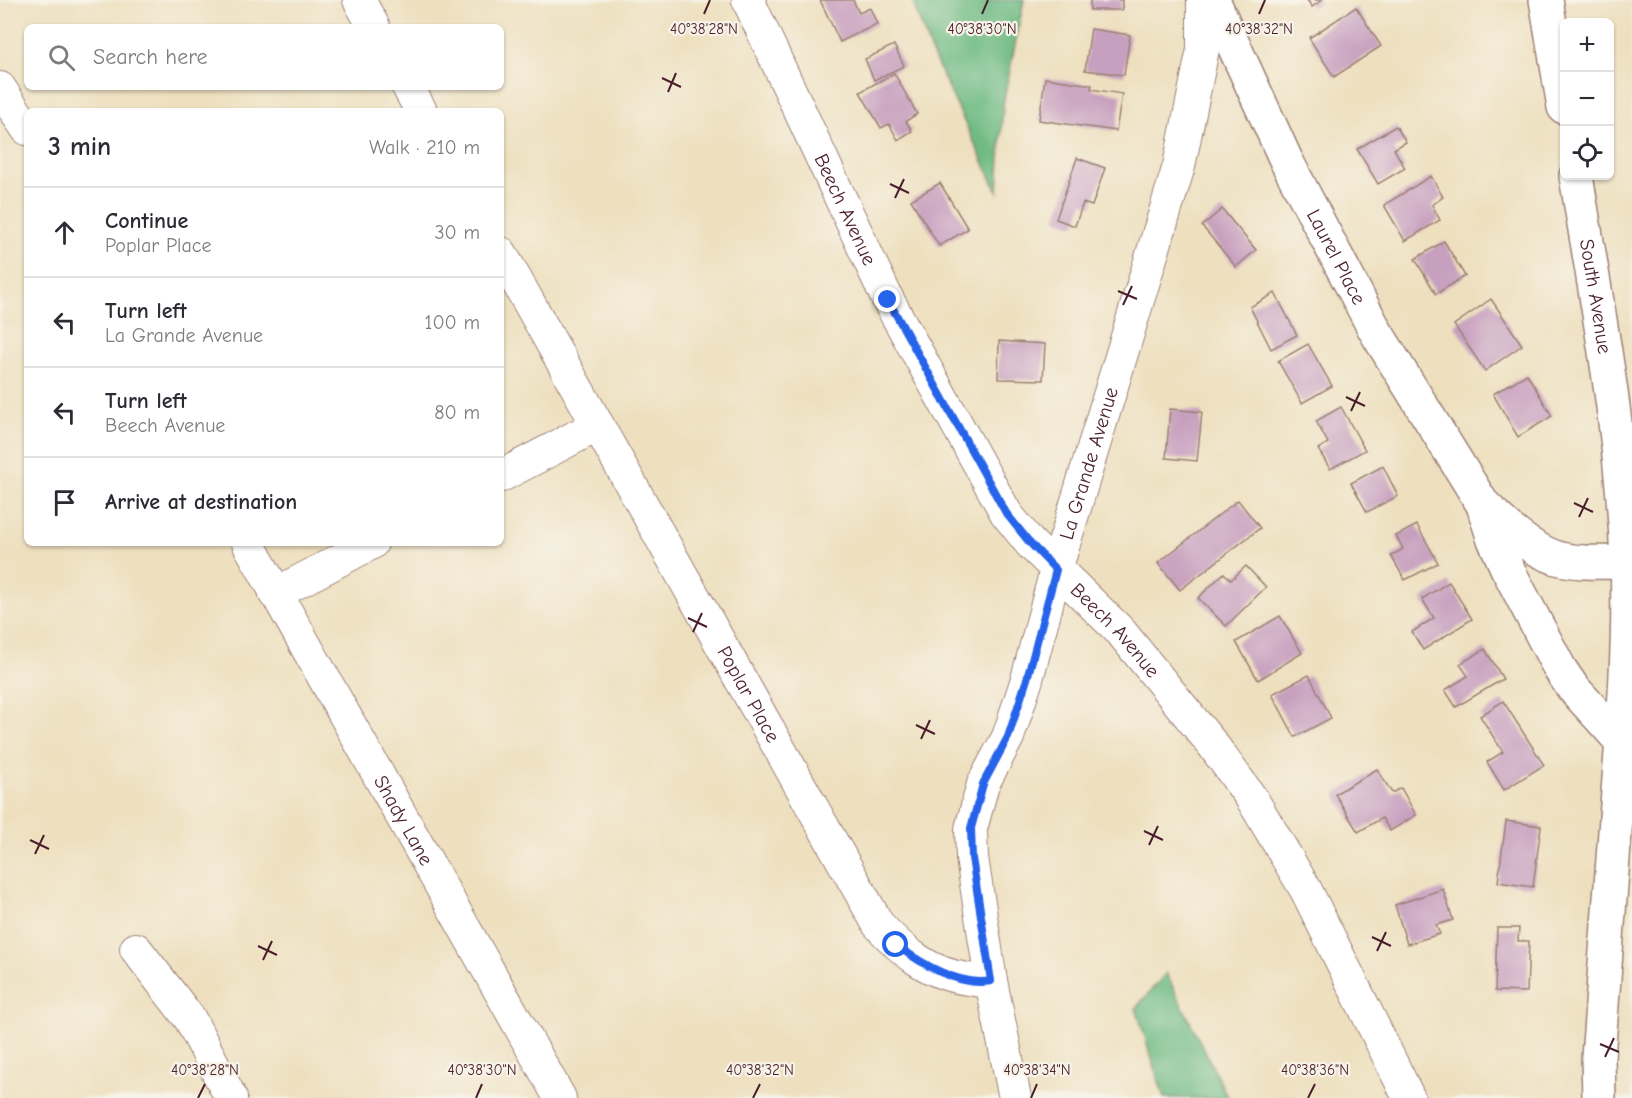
<!DOCTYPE html>
<meta charset="utf-8">
<style>
body{margin:0;font-family:"Comic Neue",sans-serif;background:#f7f7f7;color:#2b2b33}
.controls{position:absolute;right:18px;top:18px;display:grid;overflow:hidden;border-radius:9px;box-shadow:0 2px 4px #0004}
.controls button{width:54px;height:54px;display:grid;place-items:center;padding:0;border:0;border-bottom:2px solid #e1e1e2;background:#fff;color:#2b2b33;font:30px sans-serif}
.stop{position:absolute;width:18px;height:18px;margin:-14px;border:4px solid #2563eb;border-radius:50%;background:#fff}
.stop.end{background:#2563eb;border-color:#fff;box-shadow:0 2px 6px #0008}
.list{margin:0;padding:0;list-style:none}
h2{display:flex;justify-content:space-between;align-items:center;height:78px;margin:0;padding:0 24px;font-size:26px}
h2 small{font-size:20px;font-weight:400;color:#7c7c81}
.list li{display:grid;grid-template-columns:39px 1fr auto;gap:18px;align-items:center;box-sizing:border-box;height:90px;padding:0 24px;border-top:2px solid #e1e1e2}
.list b{display:block;font-size:22px;white-space:nowrap}
.list p{margin:0;font-size:20px;white-space:nowrap;color:#7c7c81}
.list em{font-size:20px;font-style:normal;color:#7c7c81}
.icon{flex:none;width:33px;height:33px;fill:none;stroke:currentColor;stroke-width:2;stroke-linecap:round;stroke-linejoin:round}
.map{position:relative;flex:none;width:1632px;height:1098px;overflow:hidden}
.search{position:absolute;background:#fff;box-shadow:0 2px 4px #0004;left:24px;top:24px;width:480px;height:66px;display:flex;align-items:center;gap:15px;box-sizing:border-box;padding:0 21px;border-radius:9px;color:#7c7c81;font-size:22px}
.panel{position:absolute;background:#fff;box-shadow:0 2px 4px #0004;left:24px;top:108px;width:480px;height:438px;border-radius:9px}
.map>svg:first-child{display:block}
.forest{fill:#6fbb84;stroke:#5c6d58;stroke-width:1.5}
.building{fill:#c8a0bf}
.lines{fill:none;stroke-linecap:round;stroke-linejoin:round}
.minor-casing{stroke:#9c8075;stroke-width:34}
.tertiary-casing{stroke:#9c8075;stroke-width:36}
.secondary-casing{stroke:#9c8075;stroke-width:36}
.minor{stroke:#fff;stroke-width:32}
.tertiary{stroke:#fff;stroke-width:33}
.secondary{stroke:#fff;stroke-width:33}
.route{stroke:#2563eb;stroke-width:8}
.ticks{fill:none;stroke:#4a1f2b;stroke-width:2}
.labels{text-anchor:middle;stroke-width:4.5;stroke-linejoin:round;paint-order:stroke}
.street-label{font-size:20px;fill:#4a1f2b;stroke:#f7f3e8}
.ticks-label{font-size:15px;text-anchor:middle;fill:#4a1f2b;stroke:#f7f3e8;stroke-width:4.5;stroke-linejoin:round;paint-order:stroke}
</style>
<div class="map">
<svg width="1632" height="1098" viewBox="0 0 1632 1098">
<rect width="100%" height="100%" fill="#f7f3e8"/>
<filter id="ink" filterUnits="userSpaceOnUse"><feTurbulence type="fractalNoise" baseFrequency=".0167" numOctaves="2"/><feDisplacementMap in="SourceGraphic" scale="12" xChannelSelector="R" yChannelSelector="G"/><feConvolveMatrix kernelMatrix="1 2 1 2 8 2 1 2 1" color-interpolation-filters="sRGB"/></filter>
<filter id="wash" filterUnits="userSpaceOnUse"><feTurbulence type="fractalNoise" baseFrequency=".008" numOctaves="4" result="noise"/><feDisplacementMap in="SourceGraphic" scale="24" xChannelSelector="R" yChannelSelector="G"/><feGaussianBlur stdDeviation="1.35" result="paint"/><feColorMatrix in="noise" values="0 0 0 0 0 0 0 0 0 0 0 0 0 0 0 0 0 1.4 0 .05"/><feComposite in="paint" operator="in"/></filter>
<g filter="url(#wash)">
<rect width="100%" height="100%" fill="#eee0bf"/>
<g class="forest">
<path d="M912,0H1024L1003,104L998,193L930,49Z"/>
<path d="M1166,973L1228,1098H1164L1136,1008Z"/>
</g>
<g id="blocks">
<g class="building">
<path d="M820,0H853L859,13L870,8L877,24L840,42Z"/>
<rect x="1090" y="0" width="32" height="10"/>
<path d="M1307,0H1322L1312,7Z"/>
<path d="M1356,7L1381,46L1334,77L1309,38Z"/>
<path d="M1091,29L1130,35L1124,75L1085,70Z"/>
<path d="M894,45L904,66L874,80L865,59Z"/>
<path d="M894,73L917,114L906,121L912,131L898,140L889,124L881,128L860,92Z"/>
<path d="M1045,78L1092,85L1091,89L1122,94L1116,131L1039,120Z"/>
<path d="M1396,126L1406,142L1394,149L1405,168L1378,184L1357,149Z"/>
<path d="M1077,158L1105,168L1092,206L1083,203L1075,226L1056,219Z"/>
<path d="M1431,176L1443,197L1432,205L1440,220L1405,241L1384,205Z"/>
<path d="M940,183L968,229L939,246L911,200Z"/>
<path d="M1222,209L1256,250L1236,267L1202,226Z"/>
<path d="M1444,241L1465,276L1436,294L1415,259Z"/>
<path d="M1275,293L1297,335L1271,349L1250,307Z"/>
<path d="M1491,299L1522,345L1485,371L1454,325Z"/>
<path d="M999,341L1045,344L1043,380L998,379Z"/>
<path d="M1308,344L1332,386L1302,403L1278,361Z"/>
<path d="M1527,374L1552,416L1518,437L1493,394Z"/>
<path d="M1341,407L1365,450L1330,469L1318,449L1328,443L1316,421Z"/>
<path d="M1170,409L1202,412L1197,461L1166,458Z"/>
<path d="M1383,466L1398,496L1367,512L1351,483Z"/>
<path d="M1238,500L1260,528L1180,590L1158,563Z"/>
<path d="M1417,525L1438,563L1405,580L1391,556L1403,549L1396,536Z"/>
<path d="M1246,566L1266,587L1226,626L1198,598L1224,573L1231,580Z"/>
<path d="M1449,582L1472,619L1423,650L1412,632L1434,618L1422,599Z"/>
<path d="M1280,616L1302,653L1258,680L1236,642Z"/>
<path d="M1485,649L1503,679L1456,707L1445,690L1468,676L1460,664Z"/>
<path d="M1309,675L1331,718L1295,737L1272,694Z"/>
<path d="M1503,701L1544,765L1504,790L1487,762L1503,752L1480,716Z"/>
<path d="M1377,769L1392,793L1401,788L1416,815L1390,831L1382,818L1358,832L1335,794Z"/>
<path d="M1506,821L1541,826L1533,887L1498,882Z"/>
<path d="M1443,889L1453,920L1436,925L1440,934L1407,944L1395,905Z"/>
<path d="M1497,928H1519L1518,941H1529L1527,992L1495,991Z"/>
</g>
</g>
</g>
<g filter="url(#ink)">
<use href="#blocks" fill-opacity="0" stroke="#9c8075" stroke-width="1.5"/>
<g class="lines">
<g class="minor-casing">
<g id="minor">
<path d="M359,0L374,27"/>
<path id="s1" d="M748,0L888,300L1006,513L1030,543L1121,632L1213,745L1252,799L1306,890L1409,1098"/>
<path d="M408,87L421,111"/>
<path d="M0,88L27,129"/>
<path id="s2" d="M501,253L878,924C902,951 929,974 968,979C975,980 983,982 991,981"/>
<path d="M501,476L598,425"/>
<path id="s3" d="M248,543L560,1098"/>
<path d="M275,594L372,543"/>
<path d="M136,949L190,1019L231,1098"/>
<path id="s4" d="M1015,1098L991,981L972,858L971,829L983,784L1008,737L1027,679L1056,570L1179,166L1203,49V0"/>
</g>
</g>
<g class="tertiary-casing">
<g id="tertiary">
<path id="s5" d="M1213,0L1286,160L1376,332L1482,503C1504,525 1527,548 1557,558C1579,564 1605,562 1627,562"/>
<path d="M1484,508L1493,537L1507,568L1560,669L1573,688L1622,742"/>
</g>
</g>
<g class="secondary-casing">
<g id="secondary">
<path d="M1546,0L1564,107"/>
<path id="s6" d="M1576,176C1597,304 1622,431 1627,561C1630,638 1624,715 1618,792C1611,881 1605,970 1598,1058L1599,1098"/>
</g>
</g>
<use href="#minor" class="minor"/>
<use href="#tertiary" class="tertiary"/>
<use href="#secondary" class="secondary"/>
</g>
</g>
<g class="lines" filter="url(#ink)">
<path class="route" d="M888,300L1006,513L1030,543L1056,570L1027,679L1008,737L983,784L971,828L972,858L991,981C958,987 921,963 896,945"/>
</g>
<path class="ticks" d="M704,14L710,0M982,14L988,0M1259,14L1265,0M662,78L681,87M668,92L676,73M890,184L909,193M895,198L904,179M1118,291L1137,299M1123,305L1132,286M1346,397L1365,406M1351,411L1360,392M1574,503L1593,512M1579,517L1588,498M688,618L707,627M693,632L702,613M916,725L935,734M921,739L930,720M1144,831L1163,840M30,840L49,849M1149,845L1158,826M35,854L44,835M1372,937L1391,946M258,946L277,955M1377,951L1386,932M263,960L272,941M1600,1044L1619,1052M1605,1057L1614,1038M198,1098L205,1084M476,1098L482,1084M753,1098L760,1084M1031,1098L1037,1084M1308,1098L1315,1084"/>
<g class="labels">
<g class="street-label">
<text dy="7" stroke="none"><textPath href="#s1" startOffset="231">Beech Avenue</textPath></text>
<text dy="7" stroke="none"><textPath href="#s5" startOffset="285">Laurel Place</textPath></text>
<text dy="7" stroke="none"><textPath href="#s6" startOffset="122">South Avenue</textPath></text>
<text dy="7" stroke="none"><textPath href="#s4" startOffset="658">La Grande Avenue</textPath></text>
<text dy="7" stroke="none"><textPath href="#s1" startOffset="735">Beech Avenue</textPath></text>
<text dy="7" stroke="none"><textPath href="#s2" startOffset="506">Poplar Place</textPath></text>
<text dy="7" stroke="none"><textPath href="#s3" startOffset="318">Shady Lane</textPath></text>
</g>
</g>
<g class="ticks-label">
<text x="704" y="34">40°38'28"N</text>
<text x="982" y="34">40°38'30"N</text>
<text x="1259" y="34">40°38'32"N</text>
<text x="760" y="1075">40°38'32"N</text>
<text x="1037" y="1075">40°38'34"N</text>
<text x="1315" y="1075">40°38'36"N</text>
<text x="205" y="1075">40°38'28"N</text>
<text x="482" y="1075">40°38'30"N</text>
</g>
</svg>
<div class="controls">
<button>+</button>
<button>−</button>
<button><svg class="icon" aria-label="locate" viewBox="0 0 24 24"><circle cx="12" cy="12" r="6"/><path d="M12 2v4M12 18v4M2 12h4M18 12h4"/></svg></button>
</div>
<div class="stop" style="left:896px;top:945px"></div>
<div class="stop end" style="left:888px;top:300px"></div>
<div class="search"><svg class="icon" aria-label="search" viewBox="0 0 24 24"><circle cx="10" cy="10" r="6"/><path d="M15 15l6 6"/></svg>Search here</div>
<section class="panel">
<h2>3 min<small>Walk · 210 m</small></h2>
<ul class="list">
<li><svg class="icon" aria-label="ahead" viewBox="0 0 24 24"><path d="M12 20V5M6 11l6-6 6 6"/></svg><div><b>Continue</b><p>Poplar Place</p></div><em>30 m</em></li>
<li><svg class="icon" aria-label="left" viewBox="0 0 24 24"><path d="M17 20v-9H6M10 6l-5 5 5 5"/></svg><div><b>Turn left</b><p>La Grande Avenue</p></div><em>100 m</em></li>
<li><svg class="icon" aria-label="left" viewBox="0 0 24 24"><path d="M17 20v-9H6M10 6l-5 5 5 5"/></svg><div><b>Turn left</b><p>Beech Avenue</p></div><em>80 m</em></li>
<li><svg class="icon" aria-label="arrive" viewBox="0 0 24 24"><path d="M6 21V4h12l-3 4 3 4H6"/></svg><div><b>Arrive at destination</b></div></li>
</ul>
</section>
</div>
